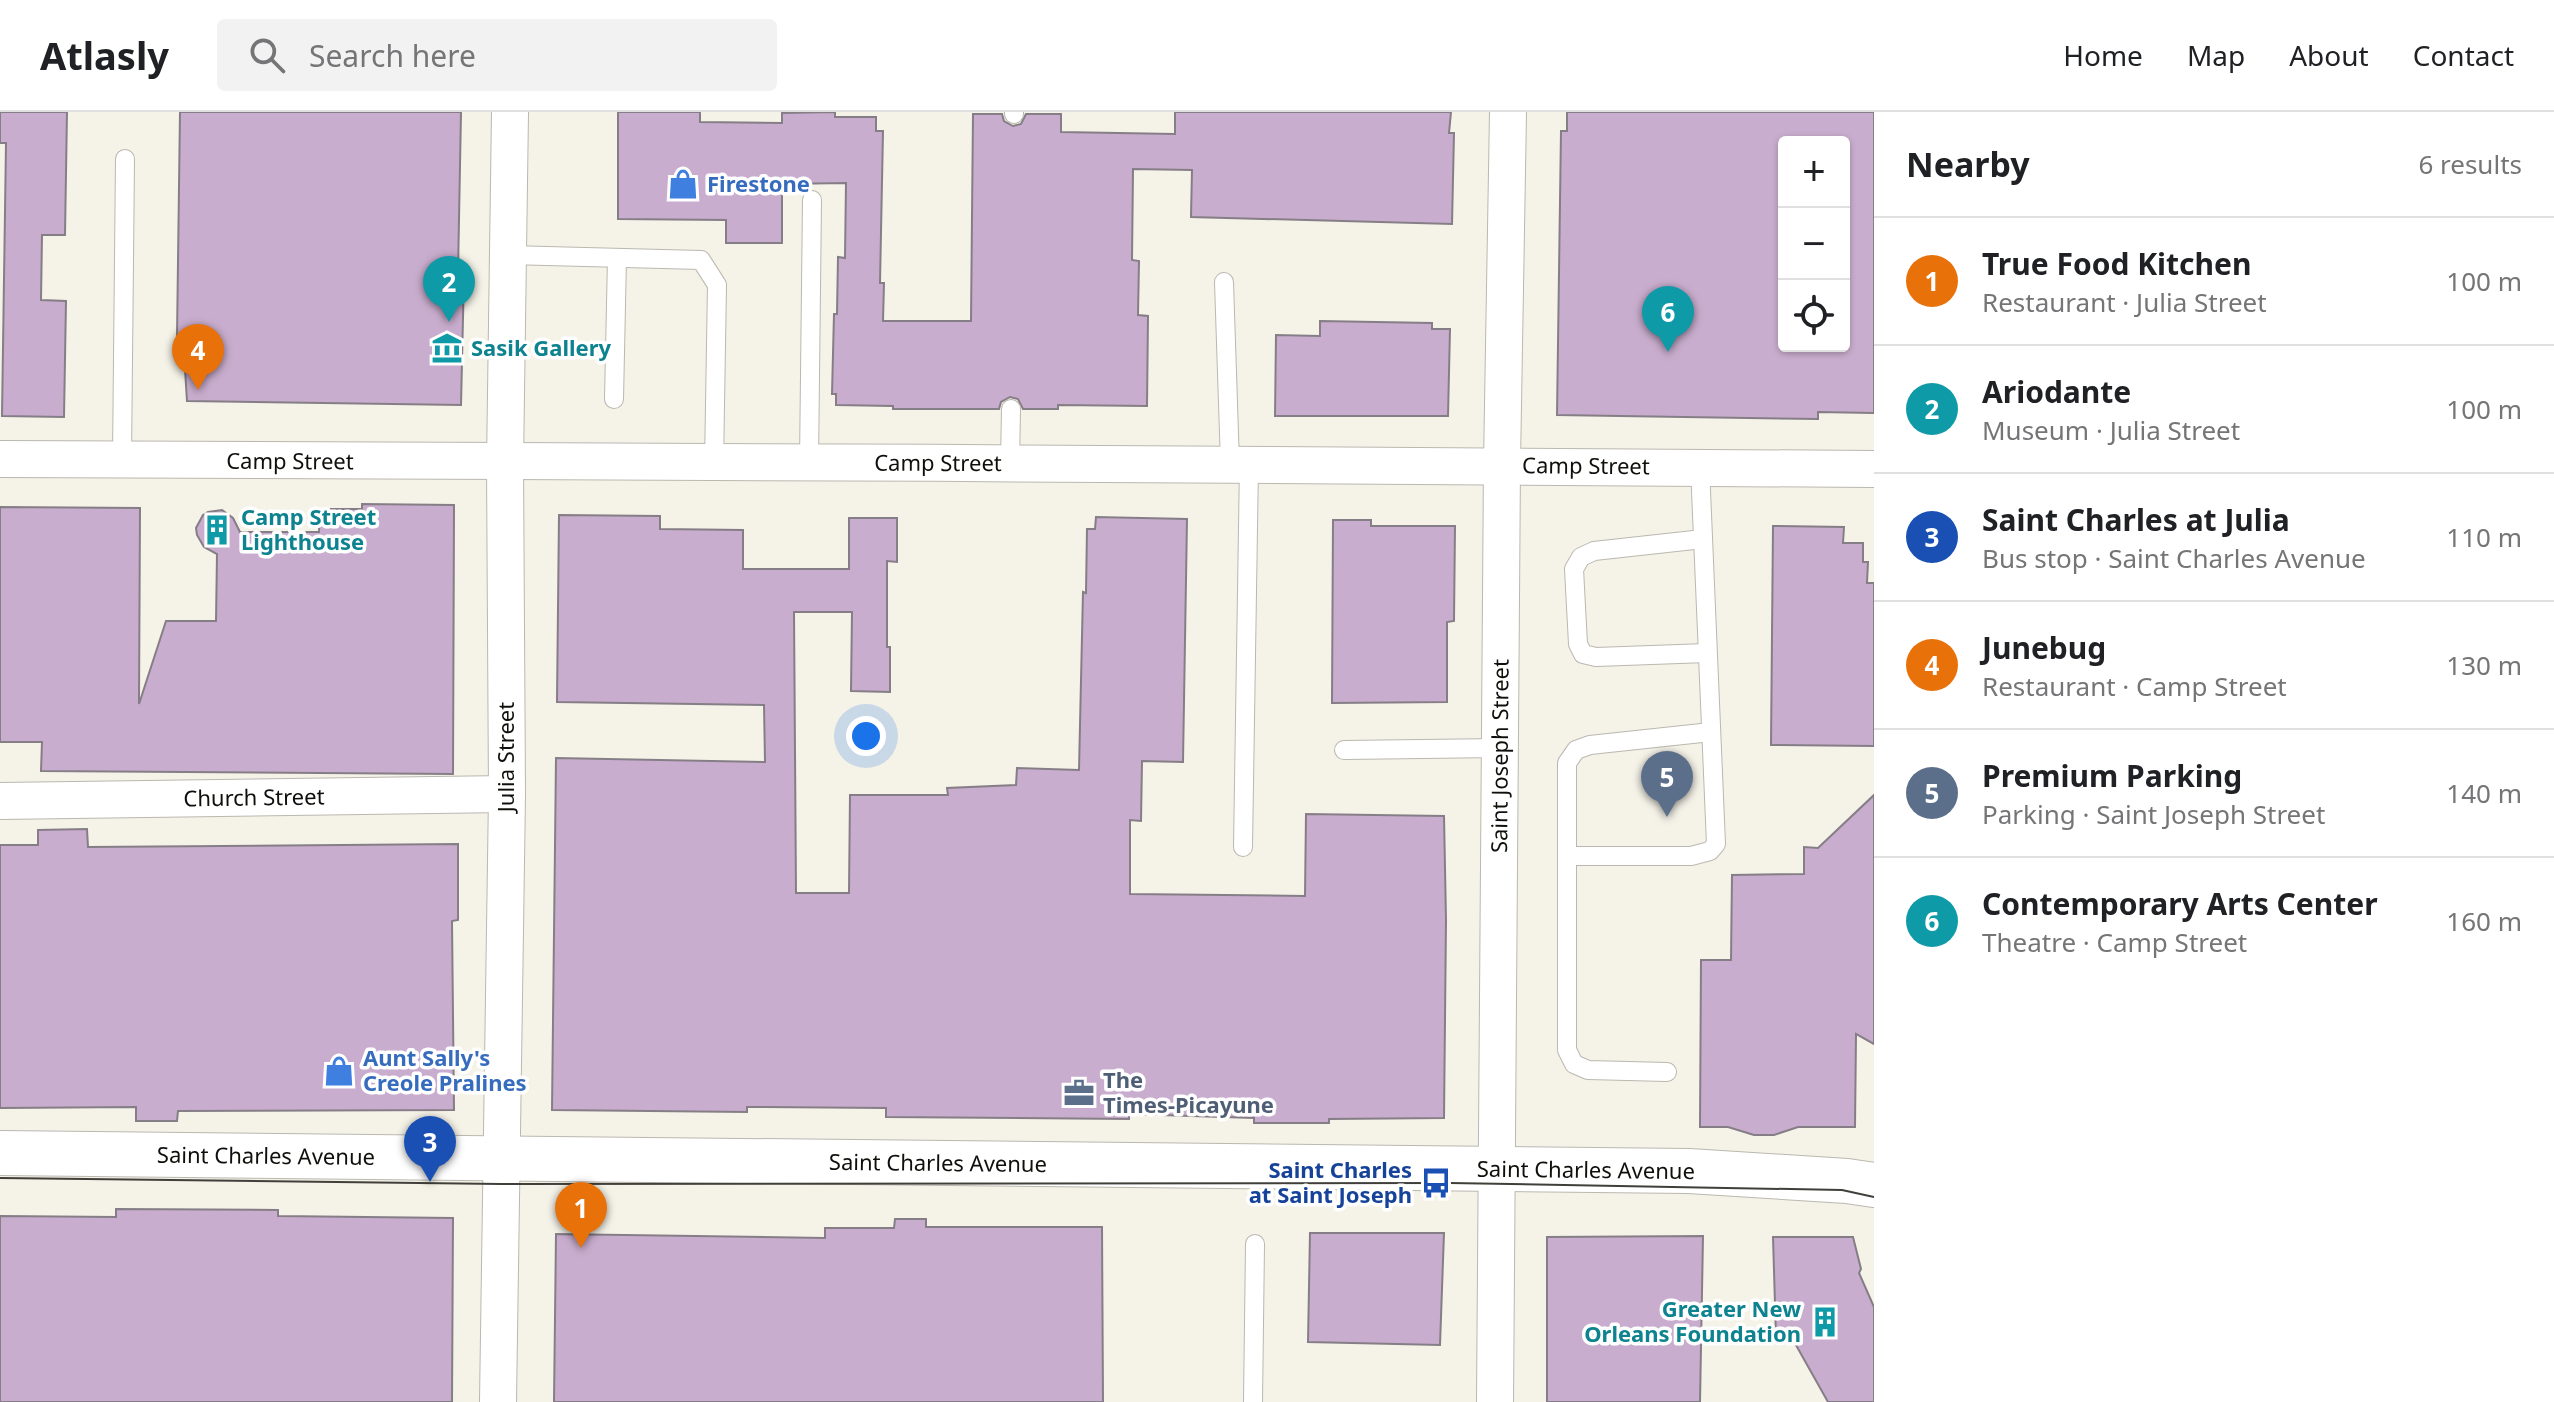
<!DOCTYPE html>
<meta charset="utf-8">
<style>
body{margin:0;font-family:"Noto Sans",sans-serif;background:#f2f2f2;color:#202124}
.controls{position:absolute;right:24px;top:24px;display:grid;overflow:hidden;border-radius:8px;box-shadow:0 2px 6px #0004}
.controls button{width:72px;height:72px;display:grid;place-items:center;padding:0;border:0;border-bottom:2px solid #e0e0e0;background:#fff;color:#202124;font:40px sans-serif}
.you{position:absolute;left:866px;top:624px;width:28px;height:28px;margin:-20px;border:6px solid #fff;border-radius:50%;background:#1a73e8;box-shadow:0 0 0 12px #1a73e833}
.badge{display:grid;place-items:center;width:52px;height:52px;border-radius:50%;background:#b45309;color:#fff;font-size:26px;font-weight:700}
.pin{position:absolute;translate:-50% -66px;filter:drop-shadow(0 2px 4px #0008)}
.pin::after{content:'';position:absolute;top:42px;width:28px;height:24px;background:inherit;clip-path:polygon(0 0,100% 0,50% 100%)}
.list{margin:0;padding:0;list-style:none}
h2{display:flex;justify-content:space-between;align-items:center;height:104px;margin:0;padding:0 32px;font-size:34px}
h2 small{font-size:26px;font-weight:400;color:#757577}
.list li{display:grid;grid-template-columns:52px 1fr auto;gap:24px;align-items:center;box-sizing:border-box;height:128px;padding:0 32px;border-top:2px solid #e0e0e0}
.list b{display:block;font-size:30px;white-space:nowrap}
.list p{margin:0;font-size:26px;white-space:nowrap;color:#757577}
.list em{font-size:26px;font-style:normal;color:#757577}
.icon{flex:none;width:44px;height:44px;fill:none;stroke:currentColor;stroke-width:2;stroke-linecap:round;stroke-linejoin:round}
.map{position:relative;flex:none;width:1874px;height:1290px;overflow:hidden}
header{display:flex;align-items:center;gap:48px;box-sizing:border-box;height:112px;padding:0 40px;background:#fff;border-bottom:2px solid #e0e0e0}
header strong{font-size:38px}
nav{display:flex;gap:44px;margin-inline-start:auto;font-size:28px}
.search{width:560px;height:72px;background:#f2f2f2;display:flex;align-items:center;gap:20px;box-sizing:border-box;padding:0 28px;border-radius:8px;color:#757577;font-size:30px}
main{display:flex}
aside{flex:1;background:#fff}
.map>svg:first-child{display:block}
.building{fill:#c9adce;stroke:#857e86;stroke-width:2;fill-rule:evenodd}
.lines{fill:none;stroke-linecap:round;stroke-linejoin:round}
.lane-casing{stroke:#bab8af;stroke-width:20}
.street-casing{stroke:#bab8af;stroke-width:38}
.secondary-casing{stroke:#bab8af;stroke-width:46}
.lane{stroke:#fff;stroke-width:18}
.street{stroke:#fff;stroke-width:36}
.secondary{stroke:#fff;stroke-width:44}
.tram{stroke:#403f3a;stroke-width:2}
.labels{text-anchor:middle;stroke-width:7;stroke-linejoin:round;paint-order:stroke}
.shop-label{font-size:22px;font-weight:bold;fill:#366cbe;stroke:#fff;text-anchor:start}
.culture-label{font-size:22px;font-weight:bold;fill:#0d838f;stroke:#fff;text-anchor:start}
.street-label{font-size:22px;fill:#0f0f0b;stroke:#fff}
.service-label{font-size:22px;font-weight:bold;fill:#4e5e75;stroke:#fff;text-anchor:start}
.transit-label{font-size:22px;font-weight:bold;fill:#164399;stroke:#fff;text-anchor:end}
</style>
<header>
<strong>Atlasly</strong>
<div class="search"><svg class="icon" aria-label="search" viewBox="0 0 24 24"><circle cx="10" cy="10" r="6"/><path d="M15 15l6 6"/></svg>Search here</div>
<nav><a>Home</a><a>Map</a><a>About</a><a>Contact</a></nav>
</header>
<main>
<div class="map">
<svg width="1874" height="1290" viewBox="0 0 1874 1290">
<rect width="100%" height="100%" fill="#f5f2e8"/>
<g class="building">
<path d="M0,0H67L65,123H42L41,188L66,189L64,305L2,304L6,31H0Z"/>
<path d="M180,0H461L458,161L464,162L461,293L187,289L183,225H177Z"/>
<path d="M618,0H700V10L782,11V1L835,0V5H876V19H883L880,171H884L883,209H971L973,2H1002L1004,9L1013,14L1021,12L1026,2H1061V20L1175,22V0H1451L1449,21H1454L1452,112L1191,105L1192,58L1133,57L1132,148L1139,149L1138,203L1148,204L1147,294L1058,293V297H1023L1018,287L1010,285L1001,290L999,297H893V294L836,293V282H832L834,202H837L838,145L845,146L846,71L782,72V131H726V108L618,107Z"/>
<path d="M1567,0H1874V301L1818,300V307L1557,303L1561,19H1567ZM1784,30H1844V234H1784Z"/>
<path d="M1320,209L1432,211V217H1450L1448,304H1275L1276,223L1320,224Z"/>
<path d="M362,392L454,393L453,662L41,659L42,630H0V395L140,396L139,592L166,509H216L217,442L204,435L197,423L196,416L203,403L208,400L222,398L233,406L240,420H319L320,397H362Z"/>
<path d="M559,403L660,404V417L743,418V457H849V406H897V450L887,449V535H890V580L851,579L852,500H794L796,781H849L850,683H948L947,676L1016,673L1017,656L1079,658L1083,480L1086,481L1087,417H1095L1096,405L1187,407L1183,650L1142,649L1141,709L1130,708V782L1305,784L1306,702L1444,704L1446,808L1444,1006L1329,1007V1011H1254V1006L1129,1002V1007L886,1005V996L747,995V1000L552,998L556,646L765,650L764,593L557,590Z"/>
<path d="M1333,408H1371V414H1455L1454,509L1447,510V590L1332,591Z"/>
<path d="M1773,414L1844,415L1843,431H1863V450H1868L1867,471H1874V634L1771,633Z"/>
<path d="M1874,683V932L1856,922L1855,1015H1798L1774,1023H1754L1728,1015H1700L1701,848H1731L1732,763L1804,762V735L1818,736Z"/>
<path d="M87,717L88,735L458,732V808L452,809L454,998L178,999L177,1009H136V995L0,996V733H38V718Z"/>
<path d="M116,1097L278,1098V1104L453,1106L452,1290H0V1104L116,1105Z"/>
<path d="M895,1107H926V1115H1102L1103,1290H554L556,1122L825,1126V1116H894Z"/>
<path d="M1310,1121H1444L1440,1233L1308,1230Z"/>
<path d="M1703,1124L1700,1290H1547V1125Z"/>
<path d="M1773,1125H1853L1861,1157L1859,1161L1874,1195V1290H1828L1792,1226H1776Z"/>
</g>
<g class="lines">
<g class="lane-casing">
<g id="lane">
<path d="M1014,2V0"/>
<path d="M508,143L701,148L717,173L714,353"/>
<path d="M1224,170L1230,352"/>
<path d="M614,287L617,146"/>
<path d="M122,348L125,47"/>
<path d="M809,352L812,88"/>
<path d="M1010,352L1011,297"/>
<path d="M1703,427L1594,439L1581,445L1574,457L1578,532L1583,542L1596,545L1707,541"/>
<path d="M1344,638L1500,636"/>
<path d="M1243,735L1249,352"/>
<path d="M1567,744H1691L1710,739L1716,732L1700,355"/>
<path d="M1667,960L1588,958L1574,952L1567,938V651L1576,638L1590,633L1711,620"/>
<path d="M1253,1290L1255,1132"/>
</g>
</g>
<g class="street-casing">
<g id="street">
<path id="s1" d="M0,347C625,353 1249,348 1874,357"/>
<path id="s2" d="M0,689L507,682"/>
<path d="M498,1290L507,682L505,352L510,0"/>
<path id="s3" d="M1495,1290L1502,352L1508,0"/>
</g>
</g>
<g class="secondary-casing">
<g id="secondary">
<path id="s4" d="M0,1041L1689,1059L1847,1069L1874,1073"/>
</g>
</g>
<use href="#lane" class="lane"/>
<use href="#street" class="street"/>
<use href="#secondary" class="secondary"/>
<path class="tram" d="M0,1066L501,1072L1450,1071L1842,1078L1874,1085"/>
</g>
<defs>
<g id="shop-bare" transform="scale(2.4)"><path d="M-5-2.5h2.3a2.7 3.5 0 0 1 5.4 0H5L5.5 6h-11ZM-1.5-2.5h3a1.5 2.3 0 0 0-3 0Z" fill="#3f7fe0" stroke="#fff" stroke-width="2.5" paint-order="stroke"/></g>
<g id="museum-bare" transform="scale(2.4)"><path d="M0-6L6-3V-2H-6V-3ZM-5-1h2V3h-2ZM-1-1h2V3h-2ZM3-1h2V3H3ZM-6 4H6V6H-6Z" fill="#0f9aa8" stroke="#fff" stroke-width="2.5" paint-order="stroke"/></g>
<g id="building-bare" transform="scale(2.4)"><path d="M-4-6H4V6H1V3H-1V6H-4ZM-2.5-4.3h1.7v1.8h-1.7ZM.8-4.3h1.7v1.8H.8ZM-2.5-1h1.7V.8h-1.7ZM.8-1h1.7V.8H.8Z" fill="#0f9aa8" stroke="#fff" stroke-width="2.5" paint-order="stroke"/></g>
<g id="office-bare" transform="scale(2.4)"><path d="M-6-3h4V-5.5h4V-3h4V5H-6ZM-1-4.5V-3h2v-1.5ZM-6 0V1H6V0Z" fill="#5c6f8a" stroke="#fff" stroke-width="2.5" paint-order="stroke"/></g>
<g id="bus-bare" transform="scale(2.4)"><path d="M-5-6H5V4H4V6H2V4H-2V6H-4V4H-5ZM-3.5-4V0h7V-4ZM-3.5 1.2v1.5H-2V1.2ZM2 1.2v1.5H3.5V1.2Z" fill="#1a4fb4" stroke="#fff" stroke-width="2.5" paint-order="stroke"/></g>
</defs>
<g fill-rule="evenodd">
<use href="#shop-bare" x="683" y="72"/>
<use href="#museum-bare" x="447" y="236"/>
<use href="#building-bare" x="217" y="418"/>
<use href="#shop-bare" x="339" y="959"/>
<use href="#office-bare" x="1079" y="981"/>
<use href="#bus-bare" x="1436" y="1071"/>
<use href="#building-bare" x="1825" y="1210"/>
</g>
<g class="labels">
<g class="shop-label">
<text x="707" y="80">Firestone</text>
<text x="363" y="954">Aunt Sally's<tspan x="363" dy="25">Creole Pralines</tspan></text>
</g>
<g class="culture-label">
<text x="471" y="244">Sasik Gallery</text>
<text x="241" y="413">Camp Street<tspan x="241" dy="25">Lighthouse</tspan></text>
<text x="1801" y="1205" text-anchor="end">Greater New<tspan x="1801" dy="25">Orleans Foundation</tspan></text>
</g>
<g class="street-label">
<text dy="8" stroke="none"><textPath href="#s1" startOffset="290">Camp Street</textPath></text>
<text dy="8" stroke="none"><textPath href="#s1" startOffset="938">Camp Street</textPath></text>
<text dy="8" stroke="none"><textPath href="#s1" startOffset="1586">Camp Street</textPath></text>
<text transform="translate(506 645) rotate(-90)" y="8">Julia Street</text>
<text dy="8" stroke="none"><textPath href="#s3" startOffset="646">Saint Joseph Street</textPath></text>
<text dy="8" stroke="none"><textPath href="#s2" startOffset="254">Church Street</textPath></text>
<text dy="8" stroke="none"><textPath href="#s4" startOffset="266">Saint Charles Avenue</textPath></text>
<text dy="8" stroke="none"><textPath href="#s4" startOffset="938">Saint Charles Avenue</textPath></text>
<text dy="8" stroke="none"><textPath href="#s4" startOffset="1586">Saint Charles Avenue</textPath></text>
</g>
<g class="service-label">
<text x="1103" y="976">The<tspan x="1103" dy="25">Times-Picayune</tspan></text>
</g>
<g class="transit-label">
<text x="1412" y="1066">Saint Charles<tspan x="1412" dy="25">at Saint Joseph</tspan></text>
</g>
</g>
</svg>
<div class="controls">
<button>+</button>
<button>−</button>
<button><svg class="icon" aria-label="locate" viewBox="0 0 24 24"><circle cx="12" cy="12" r="6"/><path d="M12 2v4M12 18v4M2 12h4M18 12h4"/></svg></button>
</div>
<div class="you"></div>
<div class="pin badge" style="left:581px;top:1136px;background:#e8710a">1</div>
<div class="pin badge" style="left:449px;top:210px;background:#0f9aa8">2</div>
<div class="pin badge" style="left:430px;top:1070px;background:#1a4fb4">3</div>
<div class="pin badge" style="left:198px;top:278px;background:#e8710a">4</div>
<div class="pin badge" style="left:1667px;top:705px;background:#5c6f8a">5</div>
<div class="pin badge" style="left:1668px;top:240px;background:#0f9aa8">6</div>
</div>
<aside>
<h2>Nearby<small>6 results</small></h2>
<ul class="list">
<li><span class="badge" style="background:#e8710a">1</span><div><b>True Food Kitchen</b><p>Restaurant · Julia Street</p></div><em>100 m</em></li>
<li><span class="badge" style="background:#0f9aa8">2</span><div><b>Ariodante</b><p>Museum · Julia Street</p></div><em>100 m</em></li>
<li><span class="badge" style="background:#1a4fb4">3</span><div><b>Saint Charles at Julia</b><p>Bus stop · Saint Charles Avenue</p></div><em>110 m</em></li>
<li><span class="badge" style="background:#e8710a">4</span><div><b>Junebug</b><p>Restaurant · Camp Street</p></div><em>130 m</em></li>
<li><span class="badge" style="background:#5c6f8a">5</span><div><b>Premium Parking</b><p>Parking · Saint Joseph Street</p></div><em>140 m</em></li>
<li><span class="badge" style="background:#0f9aa8">6</span><div><b>Contemporary Arts Center</b><p>Theatre · Camp Street</p></div><em>160 m</em></li>
</ul>
</aside>
</main>
